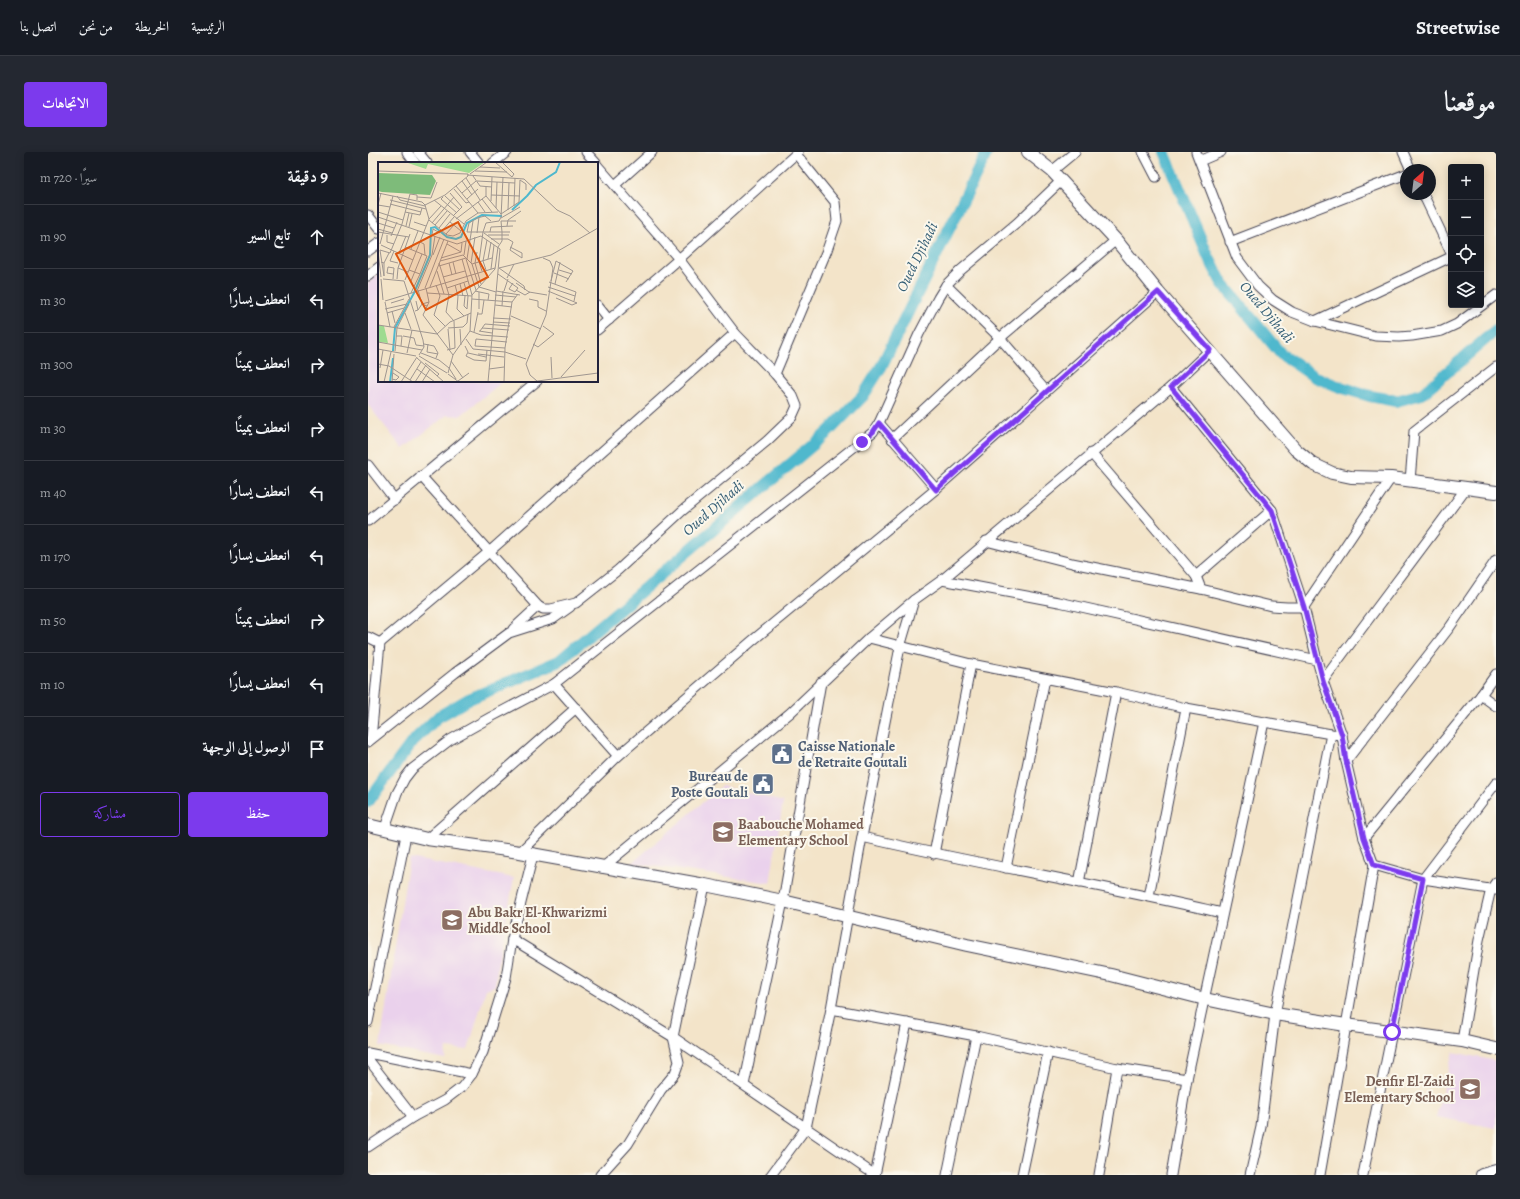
<!DOCTYPE html>
<html lang="ar">
<meta charset="utf-8">
<style>
body{margin:0;font-family:Alegreya,Amiri,serif;background:#242831;color:#f1f3f6;direction:rtl}
.controls{position:absolute;right:12px;top:12px;display:grid;overflow:hidden;border-radius:4px;box-shadow:0 2px 10px #0003}
.controls button{width:36px;height:36px;display:grid;place-items:center;padding:0;border:0;border-bottom:1px solid #363941;background:#171b24;color:#f1f3f6;font:20px sans-serif}
.compass{position:absolute;left:1032px;top:12px;width:36px;height:36px;border-radius:50%;background:#171b24;box-shadow:0 2px 10px #0003;rotate:28deg}
.stop{position:absolute;width:12px;height:12px;margin:-9px;border:3px solid #7c3aed;border-radius:50%;background:#fff}
.stop.end{background:#7c3aed;border-color:#fff;box-shadow:0 1px 4px #0008}
.list{margin:0;padding:0;list-style:none}
h2{display:flex;justify-content:space-between;align-items:center;height:52px;margin:0;padding:0 16px;font-size:17px}
h2 small{font-size:13px;font-weight:400;color:#9ea1a6}
.list li{display:grid;grid-template-columns:26px 1fr auto;gap:12px;align-items:center;box-sizing:border-box;height:64px;padding:0 16px;border-top:1px solid #363941}
.list b{display:block;font-size:15px;white-space:nowrap}
.list em{font-size:13px;font-style:normal;color:#9ea1a6}
.actions{display:flex;gap:8px;padding:12px 16px}
.actions a{flex:1;padding:9px 0;border:1px solid #7c3aed;border-radius:4px;text-align:center;font-size:14px;color:#7c3aed}
.actions .main{background:#7c3aed;color:#fff}
.icon{flex:none;width:22px;height:22px;fill:none;stroke:currentColor;stroke-width:2;stroke-linecap:round;stroke-linejoin:round}
.map{position:relative;flex:none;width:1128px;height:1023px;overflow:hidden;direction:ltr;border-radius:4px}
header{display:flex;align-items:center;gap:24px;box-sizing:border-box;height:56px;padding:0 20px;background:#171b24;border-bottom:1px solid #363941}
header strong{font-size:19px}
nav{display:flex;gap:22px;margin-inline-start:auto;font-size:14px}
.intro{display:flex;align-items:center;justify-content:space-between;box-sizing:border-box;height:96px;padding:0 24px}
h1{margin:0;font-size:28px}
.button{padding:10px 18px;border-radius:4px;background:#7c3aed;color:#fff;font-size:14px;font-weight:700}
main{display:flex;gap:24px;padding:0 24px}
aside{flex:1;background:#171b24;border-radius:4px;box-shadow:0 2px 10px #0003}
.map>svg:first-child{display:block}
.built{fill:#ead1ec}
.lines{fill:none;stroke-linecap:round;stroke-linejoin:round}
.canal{stroke:#4fb8cd;stroke-width:12}
.minor-casing{stroke:#413f50;stroke-width:11}
.tertiary-casing{stroke:#413f50;stroke-width:14}
.minor{stroke:#fff;stroke-width:9}
.tertiary{stroke:#fff;stroke-width:12}
.route{stroke:#7c3aed;stroke-width:5}
.labels{text-anchor:middle;stroke-width:4;stroke-linejoin:round;paint-order:stroke}
.service-label{font-size:14px;font-weight:bold;fill:#4e5e75;stroke:#fbf7ec;text-anchor:start}
.education-label{font-size:14px;font-weight:bold;fill:#785e54;stroke:#fbf7ec;text-anchor:start}
.water-label{font-size:15px;font-style:italic;fill:#345e75;stroke:#fbf7ec}
.inset-river{fill:none;stroke:#4fb8cd;stroke-width:2}
.inset-road{fill:none;stroke:#9f9690;stroke-width:1}
.view{fill:#de560e;fill-opacity:0.15;stroke:#de560e;stroke-width:2}
.inset-edge{fill:none;stroke:#22223b;stroke-width:2}
</style>
<header>
<strong>Streetwise</strong>
<nav><a>الرئيسية</a><a>الخريطة</a><a>من نحن</a><a>اتصل بنا</a></nav>
</header>
<div class="intro"><h1>موقعنا</h1><a class="button">الاتجاهات</a></div>
<main>
<div class="map">
<svg width="1128" height="1023" viewBox="0 0 1128 1023">
<rect width="100%" height="100%" fill="#fbf7ec"/>
<filter id="ink" filterUnits="userSpaceOnUse"><feTurbulence type="fractalNoise" baseFrequency=".025" numOctaves="2"/><feDisplacementMap in="SourceGraphic" scale="8" xChannelSelector="R" yChannelSelector="G"/><feConvolveMatrix kernelMatrix="1 2 1 2 8 2 1 2 1" color-interpolation-filters="sRGB"/></filter>
<filter id="wash" filterUnits="userSpaceOnUse"><feTurbulence type="fractalNoise" baseFrequency=".012" numOctaves="4" result="noise"/><feDisplacementMap in="SourceGraphic" scale="16" xChannelSelector="R" yChannelSelector="G"/><feGaussianBlur stdDeviation="0.9" result="paint"/><feColorMatrix in="noise" values="0 0 0 0 0 0 0 0 0 0 0 0 0 0 0 0 0 1.4 0 .05"/><feComposite in="paint" operator="in"/></filter>
<g filter="url(#wash)">
<rect width="100%" height="100%" fill="#f3e4c9"/>
<g class="built">
<path d="M11,122V229H135L92,264L79,263L35,297L0,253V131Z"/>
<path d="M354,634L415,650L402,731L264,711Z"/>
<path d="M41,706L146,726L130,810L127,834L118,837L100,898L78,896L77,907L12,894Z"/>
<path d="M1085,900L1128,909V976L1068,965Z"/>
</g>
<g class="lines">
<g class="canal">
<path d="M796,0L840,104L854,131L913,202L947,225L972,235L1002,244L1028,249L1054,242L1128,178"/>
<path d="M0,650L45,589L70,565L101,547L191,509L459,281L495,244L513,215L619,0"/>
</g>
</g>
</g>
<g filter="url(#ink)">
<g class="lines">
<g class="minor-casing">
<g id="minor">
<path d="M39,0L47,11"/>
<path d="M50,0L59,11"/>
<path d="M102,0L111,11"/>
<path d="M218,0L228,11"/>
<path d="M775,0L788,25"/>
<path d="M828,0L869,106L890,134L905,148L924,160L947,169L1007,184L1031,185L1044,184L1074,179L1089,172L1128,143"/>
<path d="M1035,0L1043,18"/>
<path d="M832,9L853,0"/>
<path d="M125,11L139,0"/>
<path d="M684,19L707,0"/>
<path d="M247,33L284,0"/>
<path d="M1055,42L1083,101"/>
<path d="M0,63L11,77"/>
<path d="M862,90L1038,22"/>
<path d="M0,99L11,91"/>
<path d="M0,124L11,115"/>
<path d="M578,133L632,186L678,239"/>
<path d="M229,153L241,168"/>
<path d="M947,169L1083,105"/>
<path d="M229,178L311,107L430,0"/>
<path d="M407,222L459,98L469,69L467,50L428,2"/>
<path d="M803,235L904,358L936,455L949,508"/>
<path d="M511,271L568,337"/>
<path d="M524,287L632,186L748,88"/>
<path d="M723,301L828,424L833,437"/>
<path d="M0,313L27,348"/>
<path d="M53,324L170,454L175,457H183L208,451L250,418L314,359L399,289L424,265L429,254L425,244L407,222L367,181L311,107L229,13"/>
<path d="M1042,329L1046,279L1128,215"/>
<path d="M0,369L169,229"/>
<path d="M618,389L704,411L833,437L903,454L919,455H936L1023,326"/>
<path d="M828,424L904,358"/>
<path d="M574,428L691,450L949,508L955,529L974,583L978,609L996,686L1006,713L1055,727L1128,738"/>
<path d="M145,477L170,454"/>
<path d="M0,485L12,491L3,587"/>
<path d="M501,486L603,512L748,540L818,556L963,582L974,583"/>
<path d="M12,491L121,400L367,181"/>
<path d="M955,529C1002,464 1051,401 1098,336"/>
<path d="M186,532L250,604"/>
<path d="M1113,543L1128,554"/>
<path d="M0,590L87,521L141,481L185,467L202,455"/>
<path d="M978,609L1082,475L1128,408"/>
<path d="M17,676L29,641L37,626L44,617L82,588L123,565L186,532L505,280L511,271L551,182L570,146L578,133L593,118L649,71L693,29"/>
<path d="M494,685C613,713 735,733 854,761"/>
<path d="M996,686L1113,543L1128,522"/>
<path d="M59,687L208,556"/>
<path d="M152,700L250,604L384,489L568,337L790,140"/>
<path d="M566,702L603,512"/>
<path d="M234,716L422,561L501,486L546,448L574,428L803,235L842,198"/>
<path d="M638,716L677,527"/>
<path d="M711,731L748,540"/>
<path d="M781,744L818,556"/>
<path d="M144,787L305,885L507,1023"/>
<path d="M463,857L608,884L749,916L819,927"/>
<path d="M0,870L38,683"/>
<path d="M1094,889L1111,788L1123,737L1128,730"/>
<path d="M0,901L104,922"/>
<path d="M0,907L45,965"/>
<path d="M376,933L415,749L453,530"/>
<path d="M0,995L45,965L77,948L94,935L104,922L115,900L138,826L144,787L165,703"/>
<path d="M232,1023L260,992L293,938L307,921L311,910L305,885L337,733"/>
<path d="M403,1023L438,976L463,857L494,685L532,495L546,448"/>
<path d="M507,1023L539,871"/>
<path d="M579,1023L608,884"/>
<path d="M654,1023L680,900"/>
<path d="M731,1023L749,916"/>
<path d="M803,1023L819,927L896,570"/>
<path d="M882,1023L893,975L907,862L963,582"/>
<path d="M952,1023L1006,713"/>
<path d="M995,1023L1055,727L1128,631"/>
</g>
</g>
<g class="tertiary-casing">
<g id="tertiary">
<path d="M660,0L684,19L748,88L790,140L927,297L945,312L964,321L983,325L1023,326L1128,340"/>
<path d="M0,673L59,687L152,700L337,733L415,749L599,793L743,823L837,847L907,862L978,873L1094,889L1128,897"/>
<path d="M1114,1023L1128,1019"/>
</g>
</g>
<use href="#minor" class="minor"/>
<use href="#tertiary" class="tertiary"/>
</g>
</g>
<g class="lines" filter="url(#ink)">
<path class="route" d="M494,290L505,280L511,271L568,338L790,140L842,198L803,235L904,358L936,455L955,529L974,583L978,609L996,686L1006,713L1055,727L1024,880"/>
</g>
<defs>
<g id="civic-square" transform="scale(1.15)"><rect x="-9" y="-9" width="18" height="18" rx="4" fill="#5c6f8a" stroke="#fbf7ec"/><path d="M-.6-6.5H3V-4.5H.6V-3L4-1V1h2V6H-6V1h2V-1L-.6-3ZM-1.2 2.5V6h2.4V2.5Z" fill="#fff"/></g>
<g id="school-square" transform="scale(1.15)"><rect x="-9" y="-9" width="18" height="18" rx="4" fill="#8d6e63" stroke="#fbf7ec"/><path d="M0-5L7-2L0 1L-7-2ZM-4 1L0 2.5L4 1V4Q0 6-4 4Z" fill="#fff"/></g>
</defs>
<g fill-rule="evenodd">
<use href="#civic-square" x="414" y="602"/>
<use href="#civic-square" x="395" y="632"/>
<use href="#school-square" x="355" y="680"/>
<use href="#school-square" x="84" y="768"/>
<use href="#school-square" x="1102" y="937"/>
</g>
<g class="labels">
<g class="service-label">
<text x="430" y="599">Caisse Nationale<tspan x="430" dy="16">de Retraite Goutali</tspan></text>
<text x="380" y="629" text-anchor="end">Bureau de<tspan x="380" dy="16">Poste Goutali</tspan></text>
</g>
<g class="education-label">
<text x="370" y="677">Baabouche Mohamed<tspan x="370" dy="16">Elementary School</tspan></text>
<text x="100" y="765">Abu Bakr El-Khwarizmi<tspan x="100" dy="16">Middle School</tspan></text>
<text x="1086" y="934" text-anchor="end">Denfir El-Zaidi<tspan x="1086" dy="16">Elementary School</tspan></text>
</g>
<g class="water-label">
<text transform="translate(549 105) rotate(-64)" y="5">Oued Djihadi</text>
<text transform="translate(899 160) rotate(50)" y="5">Oued Djihadi</text>
<text transform="translate(345 356) rotate(-41)" y="5">Oued Djihadi</text>
</g>
</g>
<g transform="translate(10 10)">
<rect width="220" height="220" fill="#f3e4c9"/>
<path d="M27,0H107L91,11L50,2L48,7ZM0,163L6,164L10,181L0,180Z" fill="#9edb90"/>
<path d="M0,11L54,13L58,19L52,33L4,30L0,29Z" fill="#7ebb7a"/>
<path class="inset-river" d="M149,34L158,23L178,10L182,0M134,48L149,34M15,189L17,166L36,131L52,93L53,66L57,65L69,75L78,77L83,75L89,61L104,53L124,54M12,220L15,196"/>
<path class="inset-road" d="M117,0L134,15M124,0L136,12L134,15M102,5L122,6M0,9L90,12M97,9L129,10M92,12L109,0M91,13H89L146,17L179,48L192,54L212,71M95,14L102,24L114,25M88,16L102,38M142,18L148,22V28M84,19L94,33M99,19L137,21M78,24L100,51M108,25V34L123,52M76,27L88,41L91,40M0,31L44,40L47,43L51,57L27,118M72,31L84,45L75,54M84,31L98,19M113,33L142,34M19,34L22,38L47,44M67,34L82,48M39,35L53,36L59,20M65,35L63,37L79,51M89,37L100,27M104,37L114,50M12,38L48,47M56,38L86,62M113,39L114,15M100,40L107,50M12,42L43,50M0,43L12,45M0,43L3,31M47,43L67,33L90,14M136,44L137,16M118,46L119,20M130,48L131,21M0,50L25,58M27,50L42,53L44,46M123,52L141,40L142,18M0,55L79,82L103,74L122,87L110,220M123,56L142,45M51,57L63,44M78,57L108,34M51,58L57,63L69,49M123,59L124,70H132M123,59H138M36,60L48,64M72,60L83,69M0,61L16,66M54,61L76,35M57,63L69,73L75,74L82,71L88,59L100,51L120,50M28,64L31,51M129,64L130,58L143,49M31,65L34,52M61,66L72,52M0,67L14,71M64,69L76,55M0,70L31,75M112,70L113,65L135,64M99,71L101,55M106,71L121,82M68,72L76,63M9,73V80L16,82M54,73L55,67L62,71M110,73H131M13,74L19,60M113,77H130L135,80L132,88L144,96M42,80L46,82L47,93M2,82L15,34M69,82L83,90M3,83L35,98M27,85L49,94L42,112L31,108M132,85L144,91V96M33,87L40,69M0,89L3,115M16,89L12,99L20,101M99,90L97,101L103,122M21,91L28,74M55,93L62,75M86,93L88,79M63,96L83,90L84,81M84,97L94,133M88,97L98,128M89,97L95,59M110,97L113,80M62,99L85,93L94,102L114,96M3,100L6,101L11,91M75,100L78,112M61,101L71,133L68,150L76,159L77,186L69,188M71,101L74,113M93,101L97,75M94,102L101,125L118,130M61,104L88,96M20,106L32,72M121,106L173,93L220,66M121,106L146,124L147,128M113,107L116,83M108,108L105,99L109,78M181,108L194,112M59,109L66,132M104,109L101,100L105,70L108,61L121,59L123,55L125,15M176,111L191,117M120,112L140,126L137,130M6,114L2,88L12,91L24,62L32,32L39,33V38M6,114V101M65,115L87,109M129,116L136,102M3,117L5,138M5,117L26,119M15,117L16,106L10,105L9,111L15,112M19,117L20,106L30,110M26,119L45,178L46,185L41,193M33,119L44,92M173,119L178,99L195,109L188,120M171,120L198,130L196,139M86,121L90,134L89,147L86,144L87,134M135,121L131,127L137,130M138,121L151,130L169,133M82,122L85,134M177,122L182,100M58,123L62,134L56,153L67,164M77,123L80,134L79,147L86,154M52,125L70,79M170,125L197,134M47,126L66,77M48,126L51,140L45,153L75,193M69,126L90,119M40,128L44,142L49,144M138,128L147,133L152,130M39,129L54,93L57,74M97,129L111,132L110,138M118,129L142,133M126,129L130,117M170,129L199,141L194,143L178,136M33,131L42,112M49,131L94,134M117,133L138,135M94,137L134,140M151,137L160,139V145L168,149M7,139L117,106M7,140L12,165M13,141L26,137M117,143L134,145M124,144L125,129M7,147L29,142M101,147V130M40,148L44,142L51,140M14,149L17,161M37,149L40,148L38,139M9,151L26,146M27,151L33,167M100,152H104L106,138M133,154L163,167M115,156L133,157M115,160L132,161M0,163L59,172L72,160L93,151M16,165L31,137M70,166L85,165L89,161L90,152M104,166L131,168M70,167L72,188M82,167L83,183M92,169L103,173L130,175M101,169L114,171M102,169L107,162L132,164M96,170L100,150M18,174H24L23,184M25,174L36,176L38,183L46,184M88,177L95,187L127,190L148,197M0,180L44,188M46,182L56,184L60,191L58,196M50,182L49,190L60,192M155,182L160,185L176,172L165,164M87,184L90,190L88,194L96,198L108,199L109,188M127,186L97,184L98,177L129,180M0,187L38,194M17,189L19,166L31,142M29,191L34,168M43,191L61,198L71,206L78,217M90,191L108,195M100,192L126,195M41,194L69,211M173,195L174,216M39,196L66,220M73,199L85,216M47,201L61,212L59,214M0,202L11,204L35,220M2,206L5,188M39,207L57,220M111,207L126,205M70,211L75,193L92,169L94,133L117,107L120,85L124,79V70H89L91,61L99,56L107,54L113,59M70,212L81,220M183,215L207,188M14,217L18,218L21,215L15,211M32,218L43,200M80,219L91,211M159,219L152,213L148,202L168,153L175,106L172,99L165,96M6,220L13,190M14,220L16,192M23,220L39,195M37,220L48,203M44,220L52,207M126,220L127,186L134,140L140,132M152,220L220,211"/>
<path class="view" d="M80,60L110,115L48,148L18,92Z"/>
<rect width="220" height="220" class="inset-edge"/>
</g>
</svg>
<div class="controls">
<button>+</button>
<button>−</button>
<button><svg class="icon" aria-label="locate" viewBox="0 0 24 24"><circle cx="12" cy="12" r="6"/><path d="M12 2v4M12 18v4M2 12h4M18 12h4"/></svg></button>
<button><svg class="icon" aria-label="layers" viewBox="0 0 24 24"><path d="M12 4l9 5-9 5-9-5zM3 14l9 5 9-5"/></svg></button>
</div>
<svg class="compass" viewBox="-18 -18 36 36"><path d="M0-13l5 13h-10z" fill="#e53935"/><path d="M0 13l5-13h-10z" fill="#9ea1a6"/></svg>
<div class="stop" style="left:1024px;top:880px"></div>
<div class="stop end" style="left:494px;top:290px"></div>
</div>
<aside>
<h2>9 دقيقة<small>سيرًا · 720 m</small></h2>
<ul class="list">
<li><svg class="icon" aria-label="ahead" viewBox="0 0 24 24"><path d="M12 20V5M6 11l6-6 6 6"/></svg><div><b>تابع السير</b></div><em>90 m</em></li>
<li><svg class="icon" aria-label="left" viewBox="0 0 24 24"><path d="M17 20v-9H6M10 6l-5 5 5 5"/></svg><div><b>انعطف يسارًا</b></div><em>30 m</em></li>
<li><svg class="icon" aria-label="right" viewBox="0 0 24 24"><path d="M7 20v-9h11M14 6l5 5-5 5"/></svg><div><b>انعطف يمينًا</b></div><em>300 m</em></li>
<li><svg class="icon" aria-label="right" viewBox="0 0 24 24"><path d="M7 20v-9h11M14 6l5 5-5 5"/></svg><div><b>انعطف يمينًا</b></div><em>30 m</em></li>
<li><svg class="icon" aria-label="left" viewBox="0 0 24 24"><path d="M17 20v-9H6M10 6l-5 5 5 5"/></svg><div><b>انعطف يسارًا</b></div><em>40 m</em></li>
<li><svg class="icon" aria-label="left" viewBox="0 0 24 24"><path d="M17 20v-9H6M10 6l-5 5 5 5"/></svg><div><b>انعطف يسارًا</b></div><em>170 m</em></li>
<li><svg class="icon" aria-label="right" viewBox="0 0 24 24"><path d="M7 20v-9h11M14 6l5 5-5 5"/></svg><div><b>انعطف يمينًا</b></div><em>50 m</em></li>
<li><svg class="icon" aria-label="left" viewBox="0 0 24 24"><path d="M17 20v-9H6M10 6l-5 5 5 5"/></svg><div><b>انعطف يسارًا</b></div><em>10 m</em></li>
<li><svg class="icon" aria-label="arrive" viewBox="0 0 24 24"><path d="M6 21V4h12l-3 4 3 4H6"/></svg><div><b>الوصول إلى الوجهة</b></div></li>
</ul>
<div class="actions"><a class="main">حفظ</a><a>مشاركة</a></div>
</aside>
</main>
